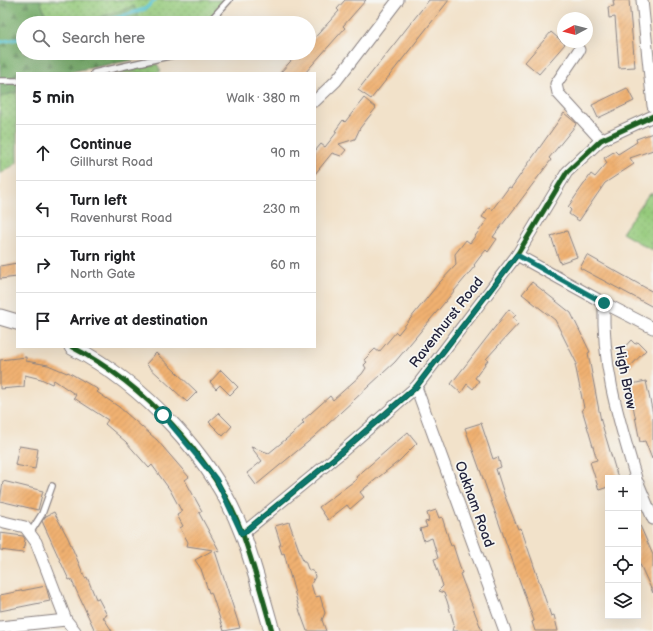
<!DOCTYPE html>
<meta charset="utf-8">
<style>
body{margin:0;font-family:"Balsamiq Sans",sans-serif;background:#f2f2f2;color:#202124}
.controls{position:absolute;right:12px;bottom:12px;display:grid;overflow:hidden;border-radius:0px;box-shadow:0 4px 16px #0002}
.controls button{width:36px;height:36px;display:grid;place-items:center;padding:0;border:0;border-bottom:1px solid #e0e0e0;background:#fff;color:#202124;font:20px sans-serif}
.compass{position:absolute;left:557px;top:12px;width:36px;height:36px;border-radius:50%;background:#fff;box-shadow:0 4px 16px #0002;rotate:263deg}
.stop{position:absolute;width:12px;height:12px;margin:-9px;border:3px solid #0f766e;border-radius:50%;background:#fff}
.stop.end{background:#0f766e;border-color:#fff;box-shadow:0 1px 4px #0008}
.list{margin:0;padding:0;list-style:none}
h2{display:flex;justify-content:space-between;align-items:center;height:52px;margin:0;padding:0 16px;font-size:17px}
h2 small{font-size:13px;font-weight:400;color:#757577}
.list li{display:grid;grid-template-columns:26px 1fr auto;gap:12px;align-items:center;box-sizing:border-box;height:56px;padding:0 16px;border-top:1px solid #e0e0e0}
.list b{display:block;font-size:15px;white-space:nowrap}
.list p{margin:0;font-size:13px;white-space:nowrap;color:#757577}
.list em{font-size:13px;font-style:normal;color:#757577}
.icon{flex:none;width:22px;height:22px;fill:none;stroke:currentColor;stroke-width:2;stroke-linecap:round;stroke-linejoin:round}
.map{position:relative;flex:none;width:653px;height:631px;overflow:hidden}
.search{position:absolute;background:#fff;box-shadow:0 4px 16px #0002;left:16px;top:16px;width:300px;height:44px;display:flex;align-items:center;gap:10px;box-sizing:border-box;padding:0 14px;border-radius:22px;color:#757577;font-size:15px}
.panel{position:absolute;background:#fff;box-shadow:0 4px 16px #0002;left:16px;top:72px;width:300px;height:276px;border-radius:0px}
.map>svg:first-child{display:block}
.forest{fill:url(#forest-firs);stroke:#4d6854}
.garden{fill:url(#garden-dots);stroke:#5c765c}
.lines{fill:none;stroke-linecap:round;stroke-linejoin:round}
.stream{stroke:#5bc6d3;stroke-width:3.5}
.building{fill:url(#building-hatch)}
.lane-casing{stroke:#8a8282;stroke-width:8}
.street-casing{stroke:#8a8282;stroke-width:13}
.secondary-casing{stroke:#8a8282;stroke-width:17}
.lane{stroke:#fff;stroke-width:5.5}
.street{stroke:#fff;stroke-width:11}
.secondary{stroke:#fff;stroke-width:15}
.cycleway-casing{stroke:#f6f6f2;stroke-width:8}
.cycleway{stroke:#1b5e20;stroke-width:5}
.route{stroke:#0f766e;stroke-width:5}
.labels{text-anchor:middle;stroke-width:3.5;stroke-linejoin:round;paint-order:stroke}
.street-label{font-size:14px;fill:#22223b;stroke:#f6f6f2}
</style>
<div class="map">
<svg width="653" height="631" viewBox="0 0 653 631">
<defs>
<pattern id="forest-firs" width="22" height="20" patternUnits="userSpaceOnUse"><rect width="22" height="20" fill="#78ae6c"/><path d="M5 1l3.5 6h-7zM16 11l3.5 6h-7z" fill="#628d5a"/></pattern>
<pattern id="garden-dots" width="8" height="8" patternUnits="userSpaceOnUse"><rect width="8" height="8" fill="#95ca7c"/><path d="M2 2h.1M6 6h.1" fill="none" stroke="#80ad6c" stroke-width="1.8" stroke-linecap="round"/></pattern>
<pattern id="building-hatch" width="6" height="6" patternUnits="userSpaceOnUse"><rect width="6" height="6" fill="#f0b171"/><path d="M-1 1l2-2M0 6l6-6M5 7l2-2" fill="none" stroke="#ce9863"/></pattern>
</defs>
<rect width="100%" height="100%" fill="#f6f6f2"/>
<filter id="ink" filterUnits="userSpaceOnUse"><feTurbulence type="fractalNoise" baseFrequency=".025" numOctaves="2"/><feDisplacementMap in="SourceGraphic" scale="8" xChannelSelector="R" yChannelSelector="G"/><feConvolveMatrix kernelMatrix="1 2 1 2 8 2 1 2 1" color-interpolation-filters="sRGB"/></filter>
<filter id="wash" filterUnits="userSpaceOnUse"><feTurbulence type="fractalNoise" baseFrequency=".012" numOctaves="4" result="noise"/><feDisplacementMap in="SourceGraphic" scale="16" xChannelSelector="R" yChannelSelector="G"/><feGaussianBlur stdDeviation="0.9" result="paint"/><feColorMatrix in="noise" values="0 0 0 0 0 0 0 0 0 0 0 0 0 0 0 0 0 1.4 0 .05"/><feComposite in="paint" operator="in"/></filter>
<g filter="url(#wash)">
<rect width="100%" height="100%" fill="#f2e2ca"/>
<g class="forest">
<path d="M0,0H40L49,23H23V53H171L63,73H17V92L3,96L0,172Z"/>
<path d="M224,0L205,23H82L134,6Z"/>
</g>
<g class="garden">
<path d="M40,0H224L205,23H140L134,6L82,23H49Z"/>
<path d="M157,64L161,71L157,73H104Z"/>
<path d="M17,92V163L0,174V97Z"/>
<path d="M653,193V251L622,233L648,195Z"/>
</g>
<g class="lines">
<g class="stream">
<path d="M100,23L145,9L155,0"/>
<path d="M0,42L23,38"/>
</g>
</g>
<g id="blocks">
<g class="building">
<path d="M345,0H366L343,26L345,28L305,73H280L298,53H309V44L339,11L337,9Z"/>
<path d="M429,0H449L371,99L358,90Z"/>
<path d="M613,0H629L635,67L619,68L615,17L609,18L608,7L614,6Z"/>
<path d="M551,32L565,44L539,74L525,62Z"/>
<path d="M627,88L634,101L598,118L592,105Z"/>
<path d="M364,98L376,108L360,128L355,139L339,144L346,150L341,156L332,153L315,174V151L321,144L325,147L337,132L335,131L343,120L345,122Z"/>
<path d="M564,113L576,123L575,126L549,158L551,160L493,237L497,239L488,252L486,250L480,257L474,265L475,266L395,362L314,437L256,485L247,473L262,461L251,447L269,453L291,435L304,423L302,421L330,396L333,400L362,374L366,368L364,365L367,362L364,360L375,349L379,352L396,332L398,334L439,283L456,265L455,254L466,240L470,243L487,220L482,217L489,207L492,210L509,187L511,188Z"/>
<path d="M653,133V150L630,158L634,164L605,183L579,221L569,214L571,210L568,207L591,174L595,177L607,163L604,158L615,151L618,154L637,142L636,139Z"/>
<path d="M567,231L577,257L560,263L551,236Z"/>
<path d="M587,255L653,292V307L580,268Z"/>
<path d="M17,263V277L0,279V266Z"/>
<path d="M532,282L571,313L590,352L588,353L601,421L618,478H608V487L599,490L590,462L597,460L582,409L584,408L575,364H577L555,320L522,294Z"/>
<path d="M509,309L516,315L513,318L519,323L486,359L488,360L475,378L479,381L473,389L467,384L461,393L451,384Z"/>
<path d="M631,340L635,344L638,342L646,350L627,370L619,362L624,357L620,352Z"/>
<path d="M156,353L197,392L187,402L146,364Z"/>
<path d="M26,357V361L48,365L67,373L68,372L99,390L97,392L119,407L157,440L189,477L185,480L202,511L199,513L220,552L215,551L240,628L224,631L211,592L209,593L201,569L195,560L213,550L187,546L188,542L180,528L183,526L177,515L182,512L170,490L152,465L149,468L126,442L105,424L108,420L74,398L76,395L54,380L52,384L41,379L25,375L24,387L0,389V360Z"/>
<path d="M221,370L238,387L230,395L220,385L216,389L210,382Z"/>
<path d="M646,381L653,414V458L652,459L645,441L640,442L630,390H633L632,384Z"/>
<path d="M219,413L232,426L223,436L209,422Z"/>
<path d="M481,423L493,459L498,457L501,467L496,469L504,494L518,529L521,528L551,616L554,615L558,631H535L532,622L534,621L465,428Z"/>
<path d="M408,432L417,443L399,461L360,492L364,497L350,509L347,505L328,520L319,507L357,479L356,477Z"/>
<path d="M19,446L38,449L35,469L15,465Z"/>
<path d="M3,481L43,491L38,510L0,501Z"/>
<path d="M436,510L439,518L442,517L451,546L453,545L462,573L460,574L482,631H452L454,624L447,601L444,593L438,591L443,586L434,559L438,558L432,538L424,541L420,529L427,527L425,522L429,521L427,513Z"/>
<path d="M54,512L68,538L85,578L87,577L96,599L98,598L107,615L103,617L112,631H95L71,579L69,580L42,521L46,516Z"/>
<path d="M638,521L653,555V593L638,560Z"/>
<path d="M289,522L303,561H305L308,569L314,572L315,577L311,584L315,597L320,596L325,613L322,620L326,631H307L300,612L284,553L282,554L279,545H281L275,526Z"/>
<path d="M0,533L23,536L25,539L23,553L0,550Z"/>
<path d="M46,586L50,601L0,611V595Z"/>
</g>
</g>
</g>
<g filter="url(#ink)">
<use href="#blocks" fill-opacity="0" stroke="#8a8282" stroke-width="1"/>
<g class="lines">
<g class="lane-casing">
<g id="lane">
<path d="M208,23L229,0"/>
<path d="M94,73L182,53"/>
<path d="M0,81H17"/>
<path d="M30,533L42,514L52,486"/>
</g>
</g>
<g class="street-casing">
<g id="street">
<path d="M642,0L653,106"/>
<path d="M579,50L556,84L558,93L601,140"/>
<path d="M315,101L336,81L398,0"/>
<path d="M517,255L604,303L653,328"/>
<path d="M604,303C602,367 618,417 636,478"/>
<path d="M416,387L505,631"/>
<path d="M638,483L653,519"/>
<path d="M0,521L25,527L36,542L66,620L75,631"/>
<path d="M242,534L337,456L416,387L517,255L567,172L601,140L653,116"/>
<path d="M0,627L66,620"/>
</g>
</g>
<g class="secondary-casing">
<g id="secondary">
<path d="M0,317L17,322"/>
<path d="M72,347C144,384 215,459 243,535C254,566 263,599 272,631"/>
</g>
</g>
<use href="#lane" class="lane"/>
<use href="#street" class="street"/>
<use href="#secondary" class="secondary"/>
<g class="cycleway-casing">
<g id="cycleway">
<path d="M72,347C144,384 215,459 243,535C254,566 263,599 272,631"/>
<path d="M242,534L337,456L416,387L517,255L567,172L601,140L653,116"/>
</g>
</g>
<use href="#cycleway" class="cycleway"/>
</g>
</g>
<g class="lines" filter="url(#ink)">
<path class="route" d="M163,415L216,479L242,534L337,456L416,387L517,255L604,303"/>
</g>
<g class="labels">
<g class="street-label">
<text transform="translate(446 322) rotate(-52)" y="5">Ravenhurst Road</text>
<text transform="translate(626 377) rotate(79)" y="5">High Brow</text>
<text transform="translate(475 504) rotate(70)" y="5">Oakham Road</text>
</g>
</g>
</svg>
<div class="controls">
<button>+</button>
<button>−</button>
<button><svg class="icon" aria-label="locate" viewBox="0 0 24 24"><circle cx="12" cy="12" r="6"/><path d="M12 2v4M12 18v4M2 12h4M18 12h4"/></svg></button>
<button><svg class="icon" aria-label="layers" viewBox="0 0 24 24"><path d="M12 4l9 5-9 5-9-5zM3 14l9 5 9-5"/></svg></button>
</div>
<svg class="compass" viewBox="-18 -18 36 36"><path d="M0-13l5 13h-10z" fill="#e53935"/><path d="M0 13l5-13h-10z" fill="#757577"/></svg>
<div class="stop" style="left:163px;top:415px"></div>
<div class="stop end" style="left:604px;top:303px"></div>
<div class="search"><svg class="icon" aria-label="search" viewBox="0 0 24 24"><circle cx="10" cy="10" r="6"/><path d="M15 15l6 6"/></svg>Search here</div>
<section class="panel">
<h2>5 min<small>Walk · 380 m</small></h2>
<ul class="list">
<li><svg class="icon" aria-label="ahead" viewBox="0 0 24 24"><path d="M12 20V5M6 11l6-6 6 6"/></svg><div><b>Continue</b><p>Gillhurst Road</p></div><em>90 m</em></li>
<li><svg class="icon" aria-label="left" viewBox="0 0 24 24"><path d="M17 20v-9H6M10 6l-5 5 5 5"/></svg><div><b>Turn left</b><p>Ravenhurst Road</p></div><em>230 m</em></li>
<li><svg class="icon" aria-label="right" viewBox="0 0 24 24"><path d="M7 20v-9h11M14 6l5 5-5 5"/></svg><div><b>Turn right</b><p>North Gate</p></div><em>60 m</em></li>
<li><svg class="icon" aria-label="arrive" viewBox="0 0 24 24"><path d="M6 21V4h12l-3 4 3 4H6"/></svg><div><b>Arrive at destination</b></div></li>
</ul>
</section>
</div>
